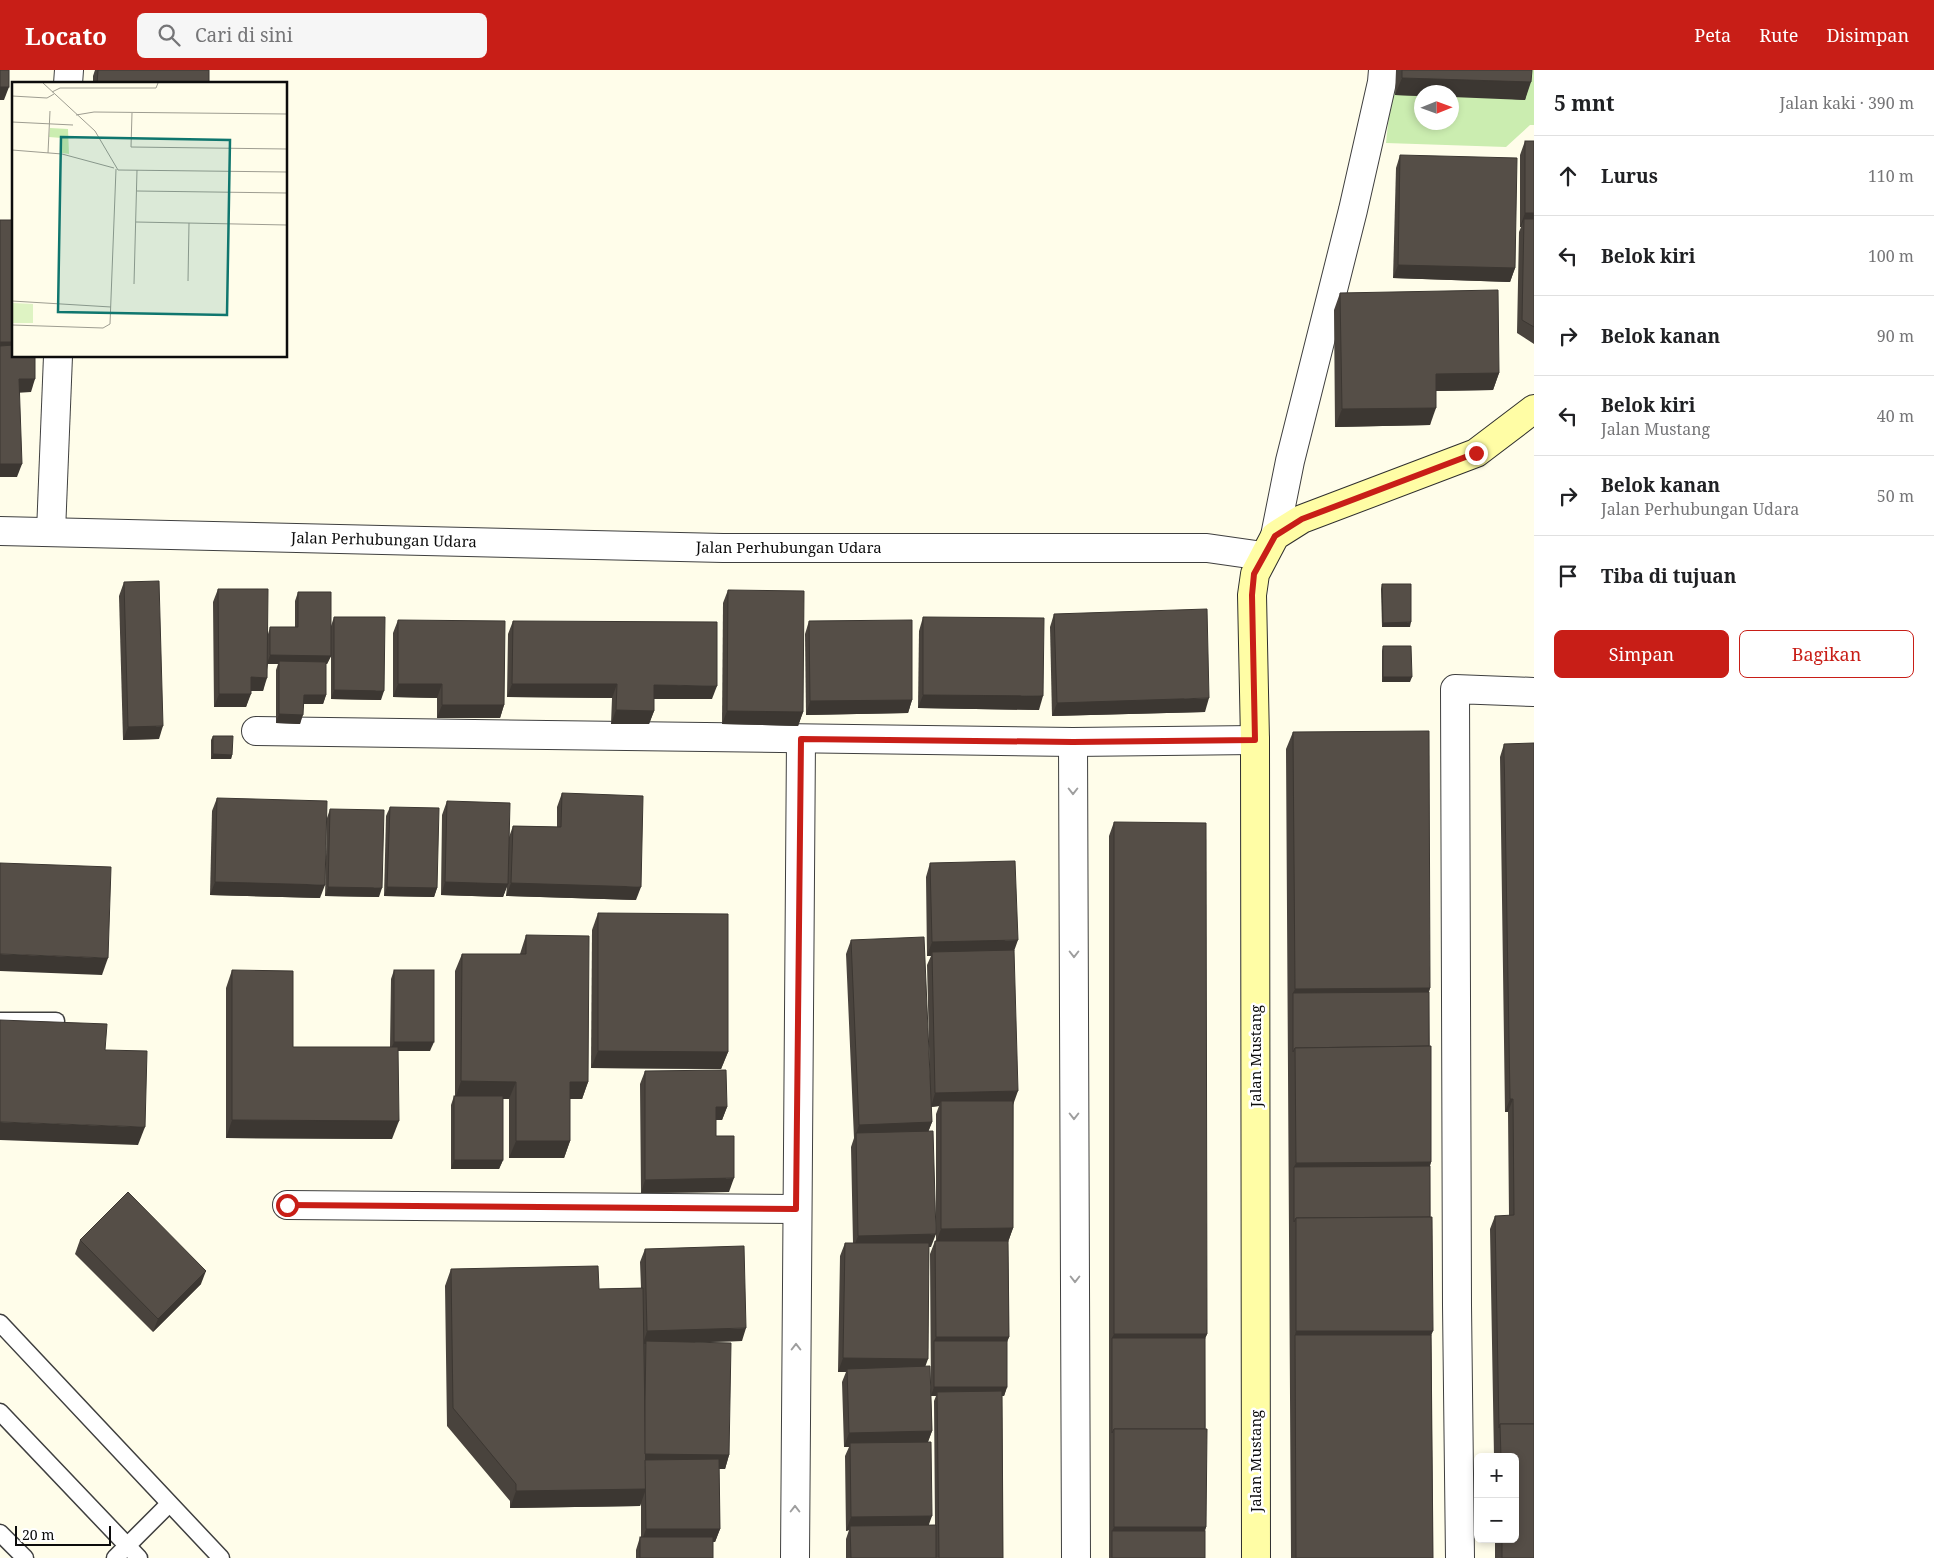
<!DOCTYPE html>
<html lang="id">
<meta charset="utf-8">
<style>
body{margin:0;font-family:"Noto Serif",serif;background:#f6f6f6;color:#202124}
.controls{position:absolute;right:15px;bottom:15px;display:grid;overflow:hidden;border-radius:8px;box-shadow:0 2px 8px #0003}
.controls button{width:45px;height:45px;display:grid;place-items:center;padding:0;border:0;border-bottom:1px solid #e0e0e0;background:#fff;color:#202124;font:25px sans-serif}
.compass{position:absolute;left:1414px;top:15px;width:45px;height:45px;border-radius:50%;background:#fff;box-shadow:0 2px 8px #0003;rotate:89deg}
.scale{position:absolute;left:15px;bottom:12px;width:96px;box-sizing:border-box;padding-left:5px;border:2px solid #0c0c0c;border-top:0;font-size:14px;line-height:18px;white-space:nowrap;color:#0c0c0c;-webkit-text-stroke:4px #fff;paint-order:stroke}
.stop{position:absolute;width:15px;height:15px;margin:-11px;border:4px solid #c81e17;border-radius:50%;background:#fff}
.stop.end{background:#c81e17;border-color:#fff;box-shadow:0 1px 5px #0008}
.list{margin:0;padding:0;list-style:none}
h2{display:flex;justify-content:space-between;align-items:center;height:65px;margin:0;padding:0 20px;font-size:21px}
h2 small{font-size:16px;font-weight:400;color:#757577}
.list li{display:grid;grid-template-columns:32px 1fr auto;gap:15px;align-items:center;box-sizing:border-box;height:80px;padding:0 20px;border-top:1px solid #e0e0e0}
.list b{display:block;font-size:19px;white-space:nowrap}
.list p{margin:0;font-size:16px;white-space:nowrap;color:#757577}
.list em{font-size:16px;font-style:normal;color:#757577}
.actions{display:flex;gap:10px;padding:15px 20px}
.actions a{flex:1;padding:11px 0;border:1px solid #c81e17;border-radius:8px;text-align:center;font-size:18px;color:#c81e17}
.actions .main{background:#c81e17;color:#fff}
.icon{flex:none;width:28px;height:28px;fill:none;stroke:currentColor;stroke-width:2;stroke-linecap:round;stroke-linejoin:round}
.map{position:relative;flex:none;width:1534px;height:1488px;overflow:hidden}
header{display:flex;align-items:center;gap:30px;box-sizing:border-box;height:70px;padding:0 25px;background:#c81e17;color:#fff}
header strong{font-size:24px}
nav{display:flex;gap:28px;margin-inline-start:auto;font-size:18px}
.search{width:350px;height:45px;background:#f6f6f6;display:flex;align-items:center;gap:12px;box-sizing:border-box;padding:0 18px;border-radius:8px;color:#757577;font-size:19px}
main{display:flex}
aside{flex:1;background:#fff}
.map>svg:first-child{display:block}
.green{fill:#cbedb0;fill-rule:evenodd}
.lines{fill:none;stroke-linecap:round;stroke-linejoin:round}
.lane-casing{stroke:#3f3f3f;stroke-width:19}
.street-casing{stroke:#3f3f3f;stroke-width:30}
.secondary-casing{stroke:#2e2e2e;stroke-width:30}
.lane{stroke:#fff;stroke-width:16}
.street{stroke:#fff;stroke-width:28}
.secondary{stroke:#fffda5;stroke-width:28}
.wall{fill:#49433d;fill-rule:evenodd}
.shaded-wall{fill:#3c3732}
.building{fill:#554e47;stroke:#3c3732}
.oneway{stroke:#9e9e9e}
.route{stroke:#c81e17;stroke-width:6}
.labels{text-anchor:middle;stroke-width:5;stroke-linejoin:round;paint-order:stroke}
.street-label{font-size:15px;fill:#0c0c0c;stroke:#fff}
.inset-road{fill:none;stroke:#9e9d91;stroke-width:1}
.view{fill:#0f766e;fill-opacity:0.15;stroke:#0f766e;stroke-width:2.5}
.inset-edge{fill:none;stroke:#0c0c0c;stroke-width:2.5}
</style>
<header>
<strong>Locato</strong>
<div class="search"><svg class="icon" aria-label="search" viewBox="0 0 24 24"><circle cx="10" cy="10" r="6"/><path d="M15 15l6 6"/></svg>Cari di sini</div>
<nav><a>Peta</a><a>Rute</a><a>Disimpan</a></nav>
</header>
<main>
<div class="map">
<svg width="1534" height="1488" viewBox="0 0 1534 1488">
<rect width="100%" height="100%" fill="#fffdea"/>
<path class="green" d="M1534,0V55H1530L1506,77L1386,73L1393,7ZM1422,22H1452V52H1422Z"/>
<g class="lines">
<g class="lane-casing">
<g id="lane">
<path d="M0,951H56"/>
<path d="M0,1253L221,1488"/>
<path d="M0,1342L139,1488"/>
<path d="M0,1463L25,1488"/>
<path d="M115,1488L169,1434"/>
</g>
</g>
<g class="street-casing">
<g id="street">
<path d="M68,14L69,0"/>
<path id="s1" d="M0,461L723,478H1207L1263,486"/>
<path d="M51,462L58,286"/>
<path d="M1275,466L1290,391L1353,140L1382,12L1383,0"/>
<path d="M256,661L1073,672L1255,670"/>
<path d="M1073,672L1076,1488"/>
<path d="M287,1135L796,1139"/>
<path d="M795,1488L801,669"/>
<path d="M1460,1488L1457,1235L1455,619L1534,622"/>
</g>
</g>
<g class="secondary-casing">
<path id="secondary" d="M1256,1488L1255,670L1252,525L1255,504L1275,466L1302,449L1476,383L1534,339"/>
</g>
<use href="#lane" class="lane"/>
<use href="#street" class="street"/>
<use href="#secondary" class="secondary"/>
</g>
<g class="wall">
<path d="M95,0H98L209,14H93V6Z"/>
<path d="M1396,0H1532L1525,30L1422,22V26L1395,25Z"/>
<path d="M1525,71H1534V274L1517,263L1519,162L1521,157H1520V85Z"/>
<path d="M1400,85L1515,198L1510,212L1393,208L1396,98Z"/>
<path d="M1340,223L1499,303L1493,320L1436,321L1430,355L1335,357L1334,240Z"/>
<path d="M124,512L159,669L123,670L119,526Z"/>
<path d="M1382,514L1410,557H1382L1381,519Z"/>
<path d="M218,519L268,564L270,557H295V531L298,522L331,586L327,594H326V625L323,634H304L300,654L276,653V600L278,594H268L263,621H251L246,637H214L213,532Z"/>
<path d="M728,520L803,642L798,656L722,654L723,533Z"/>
<path d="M1054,544L1205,642L1052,646L1050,557Z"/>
<path d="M334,547L381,630L331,629V556Z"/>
<path d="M923,547L1039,640L918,638L919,561Z"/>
<path d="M398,550L504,635L500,648H437V628L393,627V563Z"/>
<path d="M513,551L712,629H654V641L649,654H611L612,628L507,627L508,564Z"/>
<path d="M809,551L912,630L908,643L806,645L805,564Z"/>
<path d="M1383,576L1410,612H1382V581Z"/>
<path d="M1293,662L1430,918L1429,922L1431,1092L1430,1096L1433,1488H1291L1286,679Z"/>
<path d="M213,666L232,685L231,689H211V670Z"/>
<path d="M1504,674L1534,1488H1495V1469H1515V1387H1494L1490,1159L1495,1146H1509L1508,1042H1505L1500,687Z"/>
<path d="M562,723L636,830L506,826L507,816L503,827L441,825L442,745L447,731L509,767L513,756L557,757V737Z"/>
<path d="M217,728L320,828L210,825L212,741Z"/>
<path d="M390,737L437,818L434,827L384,826L386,746Z"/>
<path d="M330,739L379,827L325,826L327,748Z"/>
<path d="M1114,752L1207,1264L1205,1268L1206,1457L1205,1461V1488H1109V766Z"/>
<path d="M930,793L1014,880L1013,1158L1008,1172L1009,1267L1007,1271V1317L1004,1326H1002L1003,1488H846V1469L849,1460L846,1461L845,1386L849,1377H844L842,1312L846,1302H838L840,1186L845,1173H853L851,1077L854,1068L846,884L851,870L930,1016L927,895L931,886H927L926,807ZM939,1036L936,1044V1171H935L930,1184L931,1321L925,1297L929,1177H931L928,1062L932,1052L931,1037ZM931,1326H936L934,1331L935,1455H929L928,1372L932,1361Z"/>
<path d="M598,843L728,982L721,999L591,998L592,860Z"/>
<path d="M526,865L588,1012L582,1029H570V1071L564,1088H509V1029H503V1090L499,1099H451V1035L454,1026H455V901L462,884H520Z"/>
<path d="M232,900L293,977H390L391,909L394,900L430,981H398L392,1069L226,1068V918Z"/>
<path d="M645,1001L727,1037L722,1050H716V1066L729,1122L641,1123L640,1014Z"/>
<path d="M80,1170L201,1214L153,1262L75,1184Z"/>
<path d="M645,1179L742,1271L695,1272L729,1385L725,1399H719L720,1459L715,1472H713V1488H636V1480L640,1467H641V1433L640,1436L510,1438V1431L447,1356L445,1216L451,1199L599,1219L641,1218L640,1192Z"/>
</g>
<g class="shaded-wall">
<path d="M1402,8L1531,12L1525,30L1452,27V22H1422V26L1395,25Z"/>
<path d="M0,17H9L4,30H0Z"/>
<path d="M1525,143H1534V157L1524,149L1521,157H1520Z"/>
<path d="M1398,195L1515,198L1510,212L1393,208Z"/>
<rect x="0" y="272" width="14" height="13"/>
<path d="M1499,303L1493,320L1430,321L1436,304Z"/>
<path d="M19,309H35L31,322L15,323Z"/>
<path d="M1436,338L1430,355L1335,357L1342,339Z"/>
<path d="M0,394H22L17,407H0Z"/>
<path d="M1411,552L1410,557H1382L1383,553Z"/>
<path d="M270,585L331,586L327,594H279V591L278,594H267Z"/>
<path d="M251,607L267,608L263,621H247Z"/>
<path d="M1383,607H1412L1410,612H1382Z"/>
<path d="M398,614H442L437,628L393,627Z"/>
<path d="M512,614H617L612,628L507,627Z"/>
<path d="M654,615L717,616L712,629H649Z"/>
<path d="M334,620L384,621L381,630L331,629Z"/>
<path d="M219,624H251L246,637H214Z"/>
<path d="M304,625H326L323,634H300Z"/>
<path d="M923,625L1043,626L1039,640L918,638Z"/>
<path d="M1209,628L1205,642L1052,646L1057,633Z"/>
<path d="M912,630L908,643L806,645L810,631Z"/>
<path d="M442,635H504L500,648H437Z"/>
<path d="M616,640L654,641L649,654H611Z"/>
<path d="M727,641L803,642L798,656L722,654Z"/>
<path d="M279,644L303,645L300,654L276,653Z"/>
<path d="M163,656L159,669L123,670L128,657Z"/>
<path d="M213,684L232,685L231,689H211Z"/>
<path d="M215,812L325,815L320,828L210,825Z"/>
<path d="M445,812L508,814L503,827L441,825Z"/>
<path d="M511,813L641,817L636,830L506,826Z"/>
<path d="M328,817L382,818L379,827L325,826Z"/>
<path d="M387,817L437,818L434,827L384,826Z"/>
<path d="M1018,870L1013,884L932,882L931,886H927L932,872Z"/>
<path d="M0,884L108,888L102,905L0,901Z"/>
<path d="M1430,918L1424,935L1293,923L1295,919Z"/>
<path d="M394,972H434L430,981H390Z"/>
<path d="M598,981L728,982L721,999L591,998Z"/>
<path d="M461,1011L516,1012L509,1029H455Z"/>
<path d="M570,1012H588L582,1029H564Z"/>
<path d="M1018,1021L1013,1035L941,1031L939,1036L931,1037L935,1023Z"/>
<path d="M1510,1029H1513L1508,1042H1505Z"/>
<path d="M716,1037H727L722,1050H711Z"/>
<path d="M232,1050L399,1051L392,1069L226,1068Z"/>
<path d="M0,1052L145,1057L138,1075L0,1070Z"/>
<path d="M932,1052L927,1065L856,1064L859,1055Z"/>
<path d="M516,1071H570L564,1088H509Z"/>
<path d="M454,1090H503L499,1099H451Z"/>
<path d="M1431,1092L1425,1109L1294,1097L1296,1093Z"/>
<path d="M734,1108L729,1122L641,1123L645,1110Z"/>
<path d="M1013,1158L1008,1172H936L941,1159Z"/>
<path d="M936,1164L931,1177L853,1179L858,1166Z"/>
<path d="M206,1201L201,1214L153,1262L158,1249Z"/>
<path d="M746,1258L742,1271L645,1274L646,1271L645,1274H643L647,1261Z"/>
<path d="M1296,1261H1433L1426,1278L1295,1265Z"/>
<path d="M1114,1264H1207L1202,1277L1112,1268Z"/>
<path d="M936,1267H1009L1004,1280L934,1271Z"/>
<path d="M843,1288L928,1289L923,1303L847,1299L846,1302H838Z"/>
<path d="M934,1317H1007L1004,1326H937V1322L936,1326H931Z"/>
<path d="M932,1361L927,1374L850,1373L849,1377H844L849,1363Z"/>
<path d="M644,1384L729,1385L725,1399L646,1398Z"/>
<path d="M646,1419L640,1436L510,1438L516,1421Z"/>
<path d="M932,1446L927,1460L850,1456L849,1460L846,1461L851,1447Z"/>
<path d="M1114,1457H1206L1201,1470L1112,1461Z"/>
<path d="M646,1459H720L715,1472L641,1473Z"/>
</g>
<g class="building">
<rect x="0" y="0" width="9" height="17"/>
<path d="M98,0H209V14H97Z"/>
<path d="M1402,0H1532L1531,12L1402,8Z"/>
<rect x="1525" y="71" width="9" height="72"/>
<path d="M1400,85L1517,88L1515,198L1398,195Z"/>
<path d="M1524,149H1534V257L1522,250Z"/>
<rect x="0" y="150" width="14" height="122"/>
<path d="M1498,220L1499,303L1436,304V338L1342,339L1340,223Z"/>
<path d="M14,275V286H35V309H19L22,394H0V276Z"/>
<path d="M159,511L163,656L128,657L124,512Z"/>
<path d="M1382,514H1411V552L1383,553Z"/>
<path d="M218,519H268L267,608L251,607V624H219Z"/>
<path d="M728,520L804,521L803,642L727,641Z"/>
<path d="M298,522H331V586L270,585V557H298Z"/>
<path d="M1207,539L1209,628L1057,633L1054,544Z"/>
<path d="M334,547H385L384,621L334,620Z"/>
<path d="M923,547L1044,548L1043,626L923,625Z"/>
<path d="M398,550L505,551L504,635H442V614H398Z"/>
<path d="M912,550V630L810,631L809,551Z"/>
<path d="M513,551L717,552V616L654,615V641L616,640L617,614H512Z"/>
<path d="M1383,576H1411L1412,607H1383Z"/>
<path d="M279,591L326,592V625H304L303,645L279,644Z"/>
<path d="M1429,661L1430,918L1295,919L1293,662Z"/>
<path d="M213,666H233L232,685L213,684Z"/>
<path d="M1534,673V1354H1500L1499,1358L1495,1146L1514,1145L1513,1029H1510L1504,674Z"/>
<path d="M562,723L643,726L641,817L511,813L513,756L561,757Z"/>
<path d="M217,728L327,731L325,815L215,812Z"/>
<path d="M447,731L510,733L508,814L445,812Z"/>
<path d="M390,737L439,738L437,818L387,817Z"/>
<path d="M330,739L384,740L382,818L328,817Z"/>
<path d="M1114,752L1206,753L1207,1264H1114Z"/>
<path d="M1015,791L1018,870L932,872L930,793Z"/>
<path d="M0,793L111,797L108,888L0,884Z"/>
<path d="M598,843L728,844V982L598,981Z"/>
<path d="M526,865L589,866L588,1012H570V1071H516V1012L461,1011L462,884H526Z"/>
<path d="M924,867L932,1052L859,1055L851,870Z"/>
<path d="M1014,880L1018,1021L935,1023L932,882Z"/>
<path d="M232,900L293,901V977H398L399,1051L232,1050Z"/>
<rect x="394" y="900" width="40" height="72"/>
<path d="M1429,922V976L1295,978L1293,982V923Z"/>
<path d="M0,950L107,954L105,980L147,981L145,1057L0,1052Z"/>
<path d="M1431,976V1092L1296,1093L1295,978Z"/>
<path d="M726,1000L727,1037H716V1066H734V1108L645,1110V1001Z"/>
<rect x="454" y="1026" width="49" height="64"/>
<path d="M941,1031H1013V1158L941,1159Z"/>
<path d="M933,1061L936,1164L858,1166L856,1063Z"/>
<path d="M1430,1096V1147L1296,1148L1294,1152V1097Z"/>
<path d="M128,1122L206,1201L158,1249L80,1170Z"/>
<path d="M1432,1147L1433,1261H1296V1148Z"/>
<path d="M935,1171H1008L1009,1267H936Z"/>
<path d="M845,1173H929L928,1289L843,1288Z"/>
<path d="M744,1176L746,1258L647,1261L645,1179Z"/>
<path d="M598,1196L599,1219L643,1218L646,1419L516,1421V1414L453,1338L451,1199Z"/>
<path d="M1295,1265H1431L1433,1488H1296Z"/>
<path d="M1112,1268H1205V1359H1114L1112,1363Z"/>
<path d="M646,1271L731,1273L729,1385L645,1384V1331Z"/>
<rect x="934" y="1271" width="73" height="46"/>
<path d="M930,1296L932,1361L849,1363L847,1299Z"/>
<path d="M1002,1321L1003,1488H939L937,1322Z"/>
<path d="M1500,1354H1534V1488H1502V1469H1515V1387H1501Z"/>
<path d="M1114,1359H1207L1206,1457H1114Z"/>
<path d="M931,1372L932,1446L851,1447L850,1373Z"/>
<path d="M719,1389L720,1459H646L645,1390Z"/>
<path d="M936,1455V1488H851L850,1456Z"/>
<rect x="1112" y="1461" width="93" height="27"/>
<rect x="640" y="1467" width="73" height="21"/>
</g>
<defs><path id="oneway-chevron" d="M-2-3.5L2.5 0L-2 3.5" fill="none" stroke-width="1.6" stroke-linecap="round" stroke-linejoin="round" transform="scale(1.25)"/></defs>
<g class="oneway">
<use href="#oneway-chevron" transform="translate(1073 721) rotate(90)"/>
<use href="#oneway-chevron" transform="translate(1074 884) rotate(90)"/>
<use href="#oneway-chevron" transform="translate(1074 1046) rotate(90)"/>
<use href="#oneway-chevron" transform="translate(1075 1209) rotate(90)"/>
<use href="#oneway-chevron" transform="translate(796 1277) rotate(-90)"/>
<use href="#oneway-chevron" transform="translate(795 1439) rotate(-90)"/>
</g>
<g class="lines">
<path class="route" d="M287,1135L796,1139L801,669L1073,672L1255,670L1252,525L1254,504L1275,466L1302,449L1476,383"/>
</g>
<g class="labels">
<g class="street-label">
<text dy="5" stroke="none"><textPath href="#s1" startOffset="384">Jalan Perhubungan Udara</textPath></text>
<text dy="5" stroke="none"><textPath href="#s1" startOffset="789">Jalan Perhubungan Udara</textPath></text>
<text transform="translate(1256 986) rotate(-90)" y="5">Jalan Mustang</text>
<text transform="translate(1256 1391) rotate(-90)" y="5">Jalan Mustang</text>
</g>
</g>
<g transform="translate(12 12)">
<rect width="275" height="275" fill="#fffdea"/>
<path d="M38,46L56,47L57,72L50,71V56L37,55Z" fill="#cbedb0"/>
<path d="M1,221L21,222V241H1Z" fill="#def3c3"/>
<path class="inset-road" d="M31,1L83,49L106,88L275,90M40,10L48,6H144L146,1M0,14L35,16L42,12M120,31L119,65L275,67M64,33L82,30L275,32M0,40L61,43M0,68L50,72L102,86M36,71L38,29M125,109L275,111M124,140L275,143M176,199L177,141M122,202L125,88M0,219L99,225M0,243L91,246L98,242L104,87"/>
<path class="view" d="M49,55L218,58L215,233L46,230Z"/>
<rect width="275" height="275" class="inset-edge"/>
</g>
</svg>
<div class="controls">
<button>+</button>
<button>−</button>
</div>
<svg class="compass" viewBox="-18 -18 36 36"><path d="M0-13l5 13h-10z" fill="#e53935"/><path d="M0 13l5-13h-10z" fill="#757577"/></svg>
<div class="scale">20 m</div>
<div class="stop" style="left:287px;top:1135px"></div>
<div class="stop end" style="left:1476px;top:383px"></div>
</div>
<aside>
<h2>5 mnt<small>Jalan kaki · 390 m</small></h2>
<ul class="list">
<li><svg class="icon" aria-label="ahead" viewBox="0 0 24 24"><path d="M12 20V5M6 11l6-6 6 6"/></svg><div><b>Lurus</b></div><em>110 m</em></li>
<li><svg class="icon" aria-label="left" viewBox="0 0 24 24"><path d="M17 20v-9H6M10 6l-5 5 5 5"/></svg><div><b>Belok kiri</b></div><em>100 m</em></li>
<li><svg class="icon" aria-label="right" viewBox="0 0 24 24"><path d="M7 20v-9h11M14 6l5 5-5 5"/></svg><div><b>Belok kanan</b></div><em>90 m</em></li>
<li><svg class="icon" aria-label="left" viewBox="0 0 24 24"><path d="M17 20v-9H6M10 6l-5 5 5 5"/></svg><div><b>Belok kiri</b><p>Jalan Mustang</p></div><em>40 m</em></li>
<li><svg class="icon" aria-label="right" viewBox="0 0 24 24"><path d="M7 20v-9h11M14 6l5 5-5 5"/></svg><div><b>Belok kanan</b><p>Jalan Perhubungan Udara</p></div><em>50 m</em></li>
<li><svg class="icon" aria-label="arrive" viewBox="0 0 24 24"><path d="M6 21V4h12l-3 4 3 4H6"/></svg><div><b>Tiba di tujuan</b></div></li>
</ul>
<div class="actions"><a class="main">Simpan</a><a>Bagikan</a></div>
</aside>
</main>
